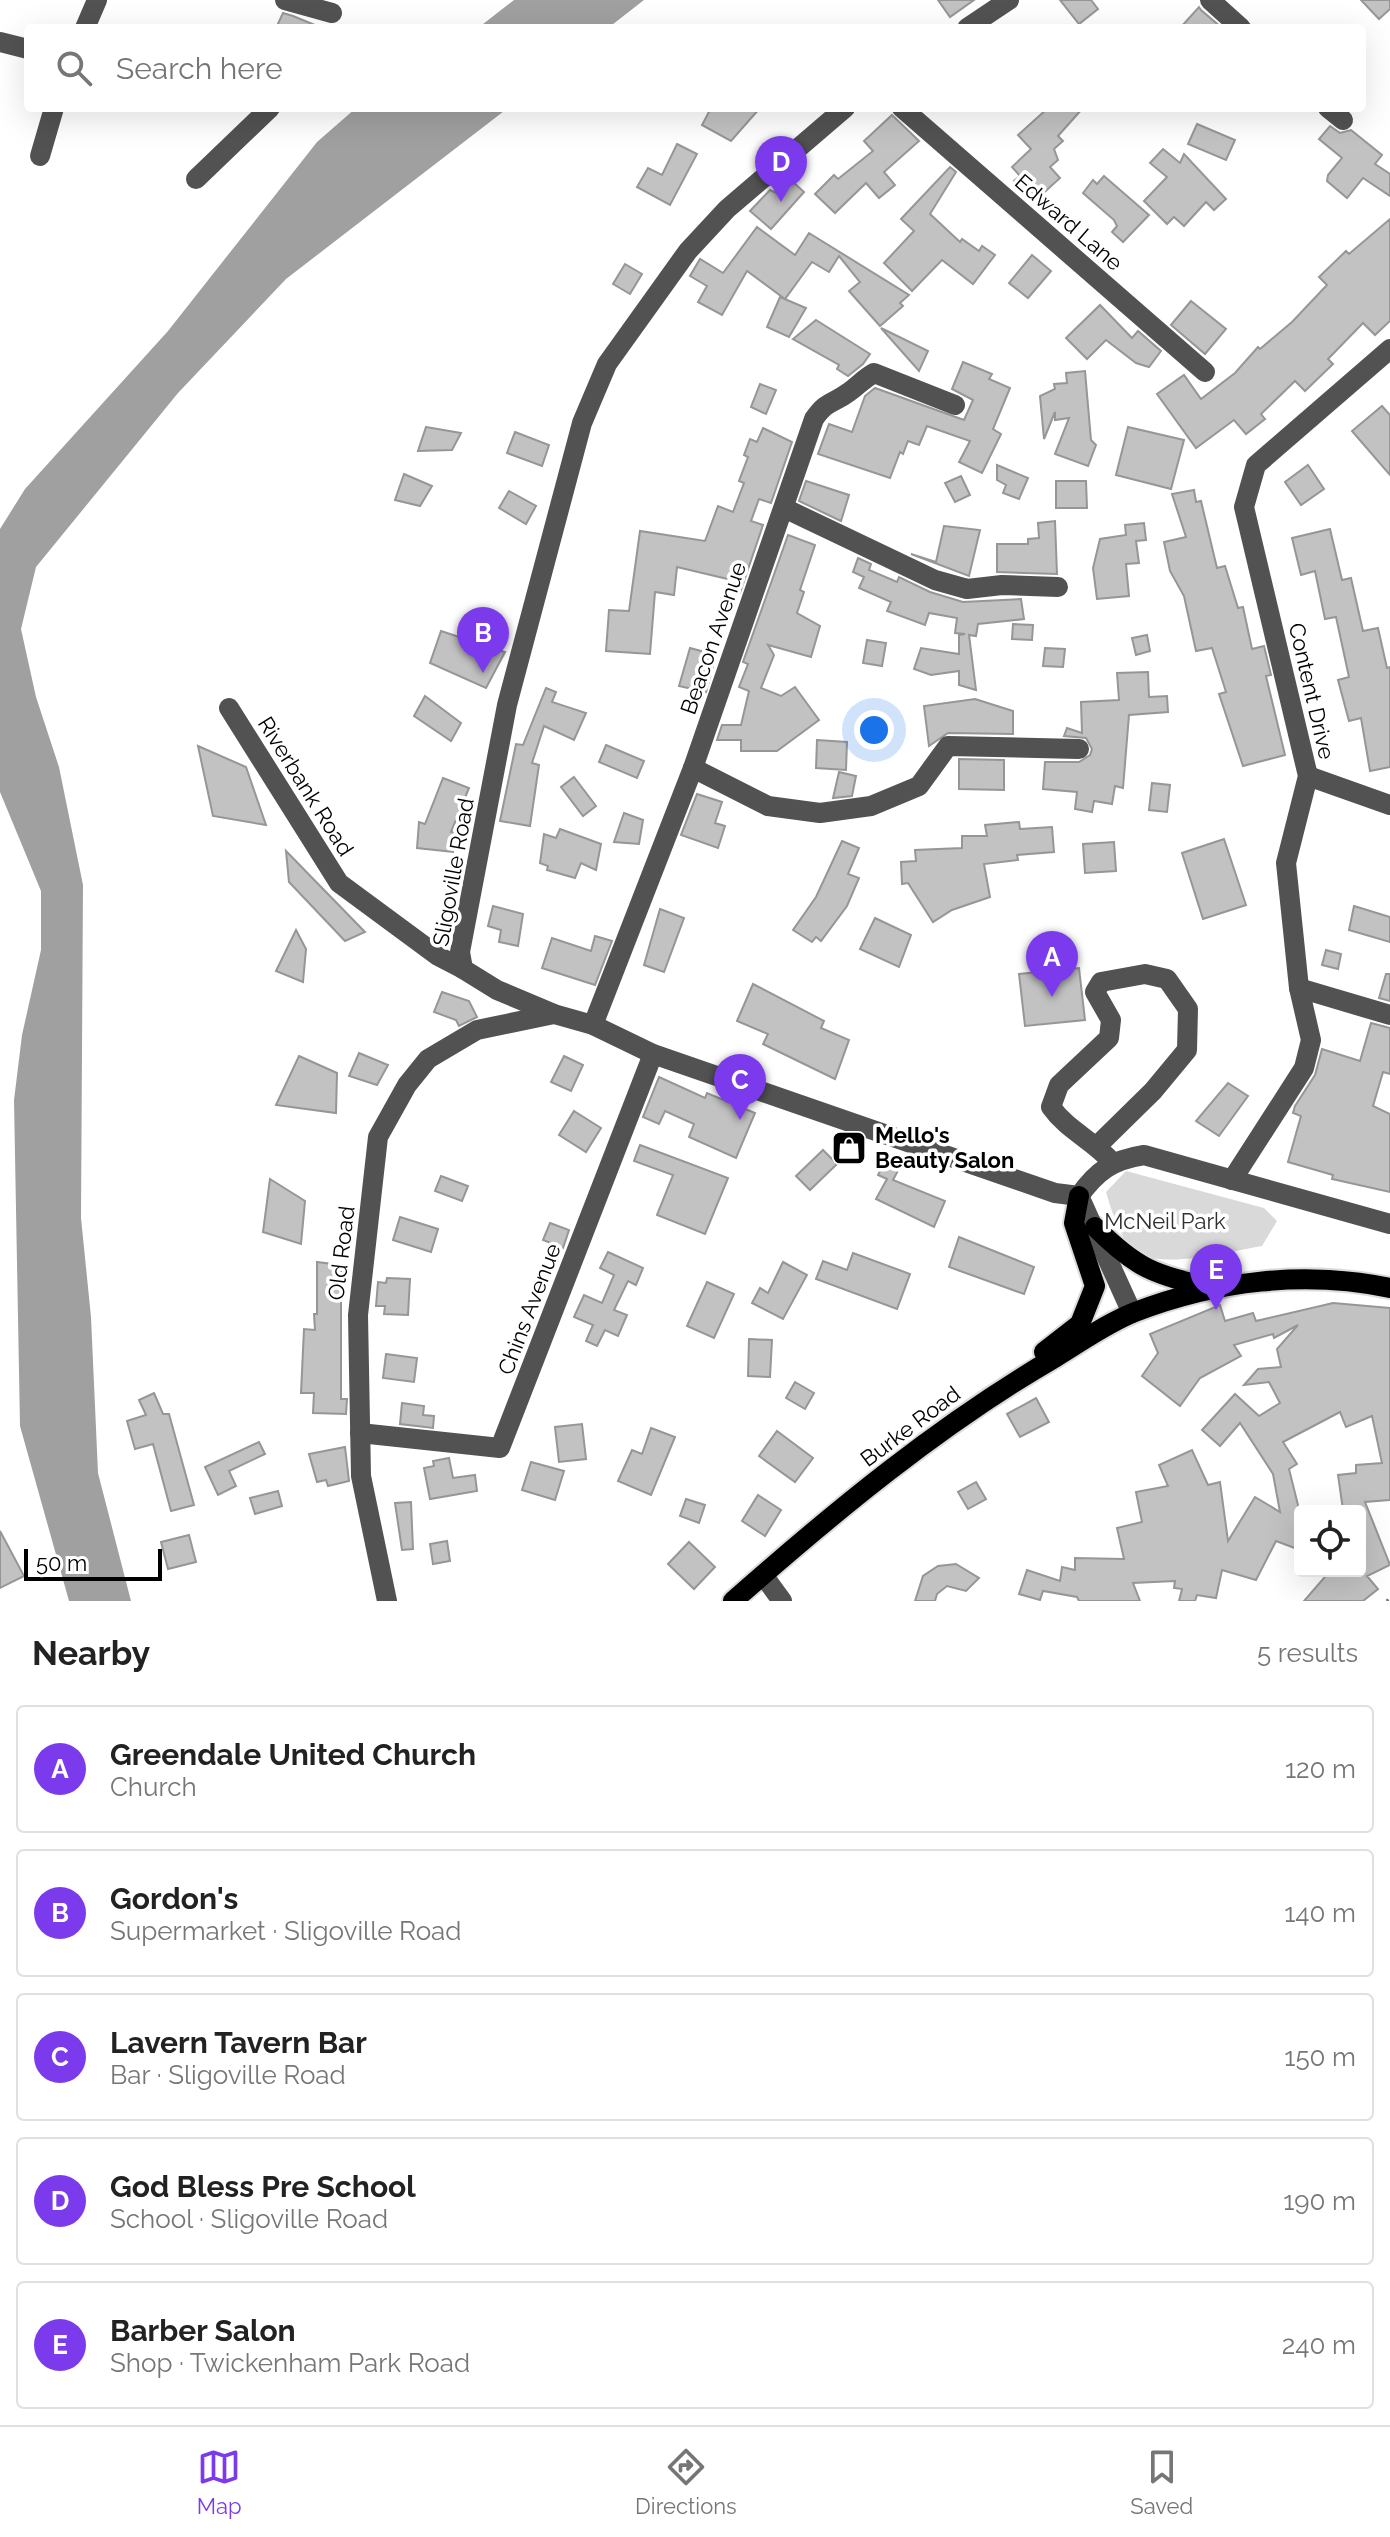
<!DOCTYPE html>
<meta charset="utf-8">
<style>
body{margin:0;font-family:Raleway,sans-serif;background:#f2f2f2;color:#222}
.controls{position:absolute;right:24px;bottom:24px;display:grid;overflow:hidden;border-radius:8px;box-shadow:0 8px 32px #0002}
.controls button{width:72px;height:72px;display:grid;place-items:center;padding:0;border:0;border-bottom:2px solid #e0e0e0;background:#fff;color:#222;font:40px sans-serif}
.scale{position:absolute;left:24px;bottom:20px;width:138px;box-sizing:border-box;padding-left:8px;border:4px solid #000;border-top:0;font-size:22px;line-height:28px;white-space:nowrap;color:#000;-webkit-text-stroke:6px #fff;paint-order:stroke}
.you{position:absolute;left:874px;top:730px;width:28px;height:28px;margin:-20px;border:6px solid #fff;border-radius:50%;background:#1a73e8;box-shadow:0 0 0 12px #1a73e833}
.badge{display:grid;place-items:center;width:52px;height:52px;border-radius:50%;background:#7c3aed;color:#fff;font-size:26px;font-weight:700}
.pin{position:absolute;translate:-50% -66px;filter:drop-shadow(0 2px 4px #0008)}
.pin::after{content:'';position:absolute;top:42px;width:28px;height:24px;background:inherit;clip-path:polygon(0 0,100% 0,50% 100%)}
.list{margin:0;padding:0;list-style:none}
h2{display:flex;justify-content:space-between;align-items:center;height:104px;margin:0;padding:0 32px;font-size:34px}
h2 small{font-size:26px;font-weight:400;color:#767676}
.list li{display:grid;grid-template-columns:52px 1fr auto;gap:24px;align-items:center;box-sizing:border-box;height:128px;margin:0 16px 16px;padding:0 16px;border:2px solid #e0e0e0;border-radius:8px}
.list b{display:block;font-size:30px;white-space:nowrap}
.list p{margin:0;font-size:26px;white-space:nowrap;color:#767676}
.list em{font-size:26px;font-style:normal;color:#767676}
.icon{flex:none;width:44px;height:44px;fill:none;stroke:currentColor;stroke-width:2;stroke-linecap:round;stroke-linejoin:round}
.map{position:relative;flex:none;width:1390px;height:1601px;overflow:hidden}
.search{position:absolute;background:#fff;box-shadow:0 8px 32px #0002;left:24px;right:24px;top:24px;height:88px;display:flex;align-items:center;gap:20px;box-sizing:border-box;padding:0 28px;border-radius:8px;color:#767676;font-size:30px}
.sheet{height:824px;background:#fff}
nav{display:flex;justify-content:space-around;align-items:center;box-sizing:border-box;height:112px;border-top:2px solid #e0e0e0;background:#fff;font-size:22px;color:#767676}
nav a{display:grid;justify-items:center;gap:4px}
nav .on{color:#7c3aed}
.map>svg:first-child{display:block}
.green{fill:#d9d9d9}
.water{fill:#a0a0a0}
.building{fill:#c2c2c2;stroke:#969696;stroke-width:2}
.lines{fill:none;stroke-linecap:round;stroke-linejoin:round}
.major-casing{stroke:#dbdbdb;stroke-width:24}
.path{stroke:#747474;stroke-width:3;stroke-dasharray:2 4;stroke-linecap:butt}
.minor{stroke:#525252;stroke-width:20}
.major{stroke:#000;stroke-width:20}
.labels{text-anchor:middle;stroke-width:7;stroke-linejoin:round;paint-order:stroke}
.street-label{font-size:22px;fill:#000;stroke:#fff}
.poi-label{font-size:22px;font-weight:bold;fill:#000;stroke:#fff;text-anchor:start}
.park-label{font-size:22px;fill:#303030;stroke:#fff}
</style>
<div class="map">
<svg width="1390" height="1601" viewBox="0 0 1390 1601">
<rect width="100%" height="100%" fill="#fff"/>
<path class="green" d="M1126,1171L1264,1208L1277,1221L1262,1246C1230,1251 1158,1272 1133,1249C1118,1234 1112,1212 1106,1192Z"/>
<g class="water">
<path d="M514,0H644L608,28H478Z"/>
<path d="M356,108H508L286,279L178,393L36,567L21,629L36,697L59,767L83,885L81,1218L91,1317L98,1473L131,1601H69L20,1426L14,1100L22,1035L41,950V891L0,792V529L25,489L168,331L317,142Z"/>
</g>
<g class="building">
<path d="M938,0H974L950,17Z"/>
<path d="M1060,0H1091L1098,9L1079,24Z"/>
<path d="M1361,0H1390V9L1379,19Z"/>
<path d="M1199,7L1201,10L1222,28H1180Z"/>
<path d="M283,13L293,16L322,28H276Z"/>
<path d="M711,108H760L731,141L702,125Z"/>
<path d="M1048,108H1083L1058,136L1063,141L1054,149L1058,160L1050,167L1060,178L1038,198L1032,191L1026,196L1014,181L1020,176L1012,167L1031,149L1018,135Z"/>
<path d="M892,115L919,141L884,172L895,185L879,198L866,183L835,213L815,194L834,175L838,179L873,151L864,141Z"/>
<path d="M1197,124L1235,140L1226,160L1188,144Z"/>
<path d="M1330,126L1340,133L1351,130L1382,155L1375,164L1390,174V196L1363,178L1347,198L1327,181L1328,175L1342,158L1319,139Z"/>
<path d="M677,144L697,154L670,205L637,187L648,168L662,175Z"/>
<path d="M1163,149L1180,163L1184,154L1226,199L1214,210L1206,202L1184,226L1174,217L1167,224L1144,201L1167,177L1150,163Z"/>
<path d="M950,167L956,172L930,214L960,242L962,239L979,251L982,246L995,255L973,284L942,260L912,291L884,263L914,231L901,219Z"/>
<path d="M1104,176L1149,215L1123,242L1112,232L1117,226L1114,220L1083,193L1093,180L1097,184Z"/>
<path d="M791,180L804,192L771,229L750,211L770,190L783,196Z"/>
<path d="M1390,219V321L1375,335L1363,323L1328,359L1333,364L1305,391L1295,381L1261,414L1265,419L1246,434L1234,420L1196,448L1157,394L1184,375L1201,399L1235,373L1258,347L1260,349L1292,322L1327,285L1319,277L1346,251L1349,254Z"/>
<path d="M757,227L795,255L809,233L909,295L900,303L903,306L880,326L849,291L860,282L839,256L829,272L812,262L785,299L747,271L722,315L698,302L707,286L690,276L700,259L723,273Z"/>
<path d="M1032,255L1051,271L1028,298L1009,283Z"/>
<path d="M625,264L642,274L630,294L613,284Z"/>
<path d="M780,297L806,308L789,337L767,327Z"/>
<path d="M1191,301L1226,329L1205,354L1171,325Z"/>
<path d="M1100,305L1132,338L1138,331L1161,351L1149,367L1136,363L1106,340L1087,359L1066,338Z"/>
<path d="M816,320L870,354L863,364L848,376L837,369L839,365L793,339Z"/>
<path d="M881,328L928,351L919,371Z"/>
<path d="M963,362L992,374L989,379L1010,388L993,429L1001,434L982,473L959,462L970,441L927,426L919,445L908,441L903,454L900,452L890,478L818,454L829,424L852,432L865,396L875,388L964,420L973,400L952,389Z"/>
<path d="M1085,371L1091,440L1096,445L1088,466L1055,454L1069,418L1055,420V412L1044,439L1040,396L1055,389L1054,384L1067,383L1066,373Z"/>
<path d="M760,384L776,390L766,414L751,407Z"/>
<path d="M1382,406L1390,415V475L1352,431Z"/>
<path d="M426,427L461,433L452,450L418,451Z"/>
<path d="M1128,427L1184,440L1171,489L1116,475Z"/>
<path d="M763,428L792,442L771,503L759,499L751,521L763,525L740,593L733,592L736,581L677,567L674,595L655,592L650,654L606,651L609,610L629,611L640,531L705,541L718,506L733,512L744,483L739,481L748,457L744,455L750,439L757,442Z"/>
<path d="M515,432L549,445L542,466L507,453Z"/>
<path d="M997,465L1028,478L1019,499L1003,493L1006,485L997,480Z"/>
<path d="M1308,465L1324,489L1301,505L1285,482Z"/>
<path d="M404,474L432,486L420,506L395,500Z"/>
<path d="M961,476L970,495L955,502L945,483Z"/>
<path d="M806,481L849,495L841,521L799,501Z"/>
<path d="M1056,481H1086L1087,508H1056Z"/>
<path d="M1194,490L1196,502L1201,501L1217,568L1225,566L1238,608L1243,607L1252,649L1264,646L1271,675L1266,676L1285,755L1243,766L1219,694L1226,692L1212,648L1196,651L1184,596L1170,571L1164,542L1186,537L1172,494Z"/>
<path d="M509,491L536,506L526,524L499,508Z"/>
<path d="M1055,521L1057,574L997,572V544H1028V539L1039,538L1038,523Z"/>
<path d="M1144,523L1146,540L1136,541L1139,563L1126,564L1129,596L1097,599L1093,568L1100,539L1126,535L1125,525Z"/>
<path d="M944,526L980,530L969,576L911,554L936,562Z"/>
<path d="M1330,529L1342,580L1351,578L1363,631L1378,628L1387,668L1390,667V767L1370,771L1361,718L1349,721L1338,680L1349,677L1336,617L1325,619L1315,571L1301,575L1292,538Z"/>
<path d="M788,535L815,545L800,590L804,592L797,613L820,626L811,657L768,645L774,655L761,688L781,696L795,687L819,720L777,751H741V740H717L722,725H741L749,691L739,687L748,664L743,662Z"/>
<path d="M858,558L871,564L869,570L897,582L899,577L930,592L963,602L1021,599L1024,619L978,624L976,636L969,635L976,690L959,685V671L931,675L914,669L921,648L959,654V635L965,634L955,633L957,618L929,613L925,625L887,611L891,602L859,588L864,577L853,572Z"/>
<path d="M1013,624L1033,625L1032,640L1012,639Z"/>
<path d="M441,631L505,652L486,688L430,663Z"/>
<path d="M1147,635L1150,651L1136,655L1132,638Z"/>
<path d="M867,640L886,643L882,666L863,663Z"/>
<path d="M690,648L716,655L706,692L679,686Z"/>
<path d="M1045,648L1065,649L1063,667L1043,666Z"/>
<path d="M1148,672L1149,697L1167,696L1168,712L1129,715L1123,788L1115,786L1112,804L1094,801L1092,812L1075,809L1077,792L1043,789L1045,762H1079L1090,755L1092,749L1086,738L1064,736L1067,728L1082,733L1081,702L1119,700L1117,673Z"/>
<path d="M546,688L556,692L552,702L586,713L574,740L544,726L532,763L539,765L530,826L500,821L516,744L523,745Z"/>
<path d="M425,696L461,723L451,741L414,716Z"/>
<path d="M975,699L1013,711V734L948,733L929,746L924,706Z"/>
<path d="M817,740L847,742L846,770L816,768Z"/>
<path d="M606,745L644,761L637,778L599,762Z"/>
<path d="M198,746L246,767L266,825L213,816Z"/>
<path d="M959,759L1004,760V790L959,789Z"/>
<path d="M839,772L856,776L852,796L833,798Z"/>
<path d="M574,777L596,806L583,816L561,787Z"/>
<path d="M443,778L469,788L451,832L457,833L453,852L417,848L419,822L425,824Z"/>
<path d="M1152,783L1170,785L1167,812L1149,810Z"/>
<path d="M697,794L722,802L715,823L725,826L718,848L681,835Z"/>
<path d="M624,813L643,820L639,844L614,842Z"/>
<path d="M1019,822L1020,829L1052,827L1054,852L1017,855L1018,860L984,864L990,897L952,910L933,922L908,883L902,884L901,862L916,861L915,850L962,848V836H987L985,825Z"/>
<path d="M560,829L601,844L596,870L581,863L575,878L547,870L548,866L540,863L544,834L556,838Z"/>
<path d="M1224,839L1246,905L1203,919L1182,853Z"/>
<path d="M842,841L859,848L848,874L859,878L847,906L821,941L816,937L812,942L793,930L816,897Z"/>
<path d="M1114,842L1116,871L1085,873L1083,844Z"/>
<path d="M286,851L365,932L345,941L289,882Z"/>
<path d="M493,906L523,914L518,946L499,942L501,930L488,926Z"/>
<path d="M1354,906L1390,917V942L1349,930Z"/>
<path d="M660,909L684,918L664,972L644,965Z"/>
<path d="M875,918L911,935L899,967L860,949Z"/>
<path d="M296,930L306,949L303,982L276,971Z"/>
<path d="M595,936L612,941L595,985L542,968L552,938L591,951Z"/>
<path d="M1326,950L1341,954L1338,969L1322,965Z"/>
<path d="M1079,968L1085,1020L1025,1026L1019,974Z"/>
<path d="M1386,974H1390V1001L1379,998Z"/>
<path d="M753,984L824,1021L821,1028L849,1040L835,1079L763,1044L768,1034L737,1021Z"/>
<path d="M442,992L469,1001L477,1017L459,1026L456,1020L434,1012Z"/>
<path d="M1371,1023L1390,1028V1074L1383,1072L1373,1106L1390,1114V1192L1332,1179L1333,1175L1288,1162L1301,1116L1293,1113L1295,1106L1315,1075L1322,1049L1360,1061Z"/>
<path d="M359,1053L388,1065L377,1085L349,1076Z"/>
<path d="M299,1056L337,1073L336,1113L276,1105Z"/>
<path d="M564,1056L583,1065L571,1091L551,1082Z"/>
<path d="M659,1077L705,1098L707,1093L755,1113L736,1158L689,1137L694,1124L665,1111L659,1124L643,1117Z"/>
<path d="M1228,1083L1248,1096L1219,1136L1196,1121Z"/>
<path d="M574,1111L601,1128L586,1152L559,1135Z"/>
<path d="M640,1145L728,1178L705,1234L657,1215L673,1175L634,1161Z"/>
<path d="M823,1150L837,1164L810,1190L796,1176Z"/>
<path d="M889,1154L903,1161L893,1180L945,1201L934,1227L876,1199L887,1179L878,1175Z"/>
<path d="M441,1176L468,1186L462,1201L435,1191Z"/>
<path d="M270,1179L305,1201L301,1244L263,1232Z"/>
<path d="M400,1217L438,1229L431,1252L393,1240Z"/>
<path d="M550,1223L569,1230L563,1248L543,1240Z"/>
<path d="M959,1237L1034,1267L1024,1294L949,1267Z"/>
<path d="M608,1252L643,1268L636,1285L628,1281L614,1310L627,1315L618,1336L605,1330L597,1346L586,1341L593,1325L574,1317L584,1295L602,1303L614,1275L600,1268Z"/>
<path d="M853,1253L910,1274L897,1309L816,1279L823,1261L847,1270Z"/>
<path d="M317,1262L341,1265V1399H347L346,1414L313,1413L314,1393H301L304,1329L315,1330L314,1314H317Z"/>
<path d="M783,1262L807,1275L783,1319L752,1303L760,1288L768,1293Z"/>
<path d="M387,1278L410,1279L408,1315L384,1314L385,1306H376L378,1282L386,1283Z"/>
<path d="M707,1282L734,1294L714,1338L687,1326Z"/>
<path d="M1333,1303L1390,1308V1500L1365,1502L1390,1565L1367,1576L1378,1589L1363,1601H1304L1330,1571H1360V1508L1343,1510L1338,1475L1356,1473V1465L1382,1463L1372,1416L1346,1427L1340,1412L1283,1442L1297,1464L1289,1469L1300,1513V1550L1276,1541L1256,1580L1222,1570L1216,1598L1197,1595L1195,1601H1179L1182,1589L1174,1588L1175,1581L1133,1583L1140,1601H1079L1077,1597L1043,1591L1040,1600L1019,1594L1027,1570L1060,1581L1062,1567L1075,1570V1558L1124,1559L1117,1528L1142,1522L1136,1492L1168,1486L1159,1465L1192,1450L1208,1485L1220,1482L1228,1541L1255,1497L1280,1512L1273,1474L1240,1423L1220,1446L1202,1430L1235,1394L1259,1416L1280,1403L1269,1382L1244,1385L1258,1369L1281,1367L1277,1349L1298,1325L1274,1338L1273,1334L1234,1345L1241,1356L1200,1378L1180,1406L1142,1376L1158,1353L1150,1334L1220,1305L1225,1321L1253,1313L1256,1321Z"/>
<path d="M749,1339L772,1340L770,1377L748,1376Z"/>
<path d="M386,1354L417,1358L414,1382L383,1378Z"/>
<path d="M795,1382L814,1393L805,1409L786,1398Z"/>
<path d="M154,1393L163,1414H169L194,1505L171,1511L153,1444L135,1449L127,1421L146,1415L139,1400Z"/>
<path d="M1036,1398L1049,1422L1020,1437L1007,1414Z"/>
<path d="M402,1403L424,1406L423,1415L434,1416L433,1428L400,1424Z"/>
<path d="M582,1424L586,1459L559,1462L555,1427Z"/>
<path d="M651,1428L675,1437L651,1495L618,1481L632,1450L642,1454Z"/>
<path d="M777,1431L813,1458L795,1482L759,1456Z"/>
<path d="M259,1442L265,1454L229,1471L236,1486L218,1495L205,1467Z"/>
<path d="M345,1447L349,1481L328,1486L326,1480L317,1482L309,1454Z"/>
<path d="M449,1458L453,1478L475,1475L477,1491L430,1499L424,1468L434,1466L433,1461Z"/>
<path d="M531,1462L564,1471L555,1500L522,1490Z"/>
<path d="M976,1482L986,1499L968,1509L958,1492Z"/>
<path d="M278,1491L282,1506L255,1514L250,1498Z"/>
<path d="M758,1495L781,1510L765,1536L742,1521Z"/>
<path d="M686,1499L705,1505L699,1523L680,1516Z"/>
<path d="M411,1502L413,1549L402,1550L395,1503Z"/>
<path d="M0,1531L24,1576L0,1588Z"/>
<path d="M189,1535L196,1562L168,1569L161,1542Z"/>
<path d="M447,1541L450,1561L433,1564L430,1544Z"/>
<path d="M689,1542L715,1567L694,1589L668,1564Z"/>
<path d="M956,1564L979,1578L966,1591L947,1586L937,1594L935,1601H915L923,1576L938,1566Z"/>
</g>
<g class="lines">
<g class="major-casing">
<g id="major">
<path d="M1095,1227C1138,1270 1154,1274 1212,1288"/>
<path d="M1044,1352L1080,1324L1095,1286L1074,1223L1079,1196"/>
<path d="M733,1601C834,1512 939,1425 1056,1357C1081,1342 1107,1323 1135,1312C1216,1281 1304,1270 1390,1288"/>
</g>
</g>
<path class="path" d="M1387,1601L1390,1596"/>
<g class="minor">
<path d="M285,0L332,13"/>
<path d="M1210,0L1241,28"/>
<path d="M85,28L97,0"/>
<path d="M967,28L1009,0"/>
<path d="M0,42L28,49"/>
<path d="M845,108L727,209L688,251L607,364L582,423L507,705L460,952L463,969L497,990L554,1014L593,1025L653,1054L1055,1193L1079,1196"/>
<path d="M902,108L1205,372"/>
<path d="M1328,108L1343,120"/>
<path d="M40,156L54,108"/>
<path d="M196,179L270,108"/>
<path d="M784,508L935,580L967,589L1002,585L1058,587"/>
<path d="M229,708L339,883L438,956L463,969"/>
<path d="M693,768L768,806L820,813L871,806L919,786L948,746L1079,749"/>
<path d="M1308,776L1390,805"/>
<path d="M1299,988L1390,1015"/>
<path d="M593,1025L693,768L814,419C827,400 833,404 849,392C858,386 862,380 874,373L955,405"/>
<path d="M1098,1145L1153,1091L1187,1050L1188,1009L1167,979L1145,974L1101,982L1095,992L1111,1020L1109,1038L1059,1085L1051,1107C1068,1131 1093,1140 1112,1162"/>
<path d="M1232,1180L1304,1068L1311,1040L1299,988L1286,863L1308,776L1244,507L1256,465L1390,349"/>
<path d="M1079,1196C1097,1171 1112,1160 1144,1155L1390,1224"/>
<path d="M1079,1196L1132,1313"/>
<path d="M360,1433L500,1448L653,1054"/>
<path d="M763,1575L782,1601"/>
<path d="M387,1601L361,1476L358,1315L378,1137L407,1085L428,1059L477,1030L554,1014"/>
</g>
<use href="#major" class="major"/>
</g>
<defs>
<g id="shop-square" transform="scale(1.8)"><rect x="-9" y="-9" width="18" height="18" rx="4" fill="#000" stroke="#fff"/><path d="M-5-2.5h2.3a2.7 3.5 0 0 1 5.4 0H5L5.5 6h-11ZM-1.5-2.5h3a1.5 2.3 0 0 0-3 0Z" fill="#fff"/></g>
</defs>
<g fill-rule="evenodd">
<use href="#shop-square" x="849" y="1148"/>
</g>
<g class="labels">
<g class="street-label">
<text transform="translate(1069 222) rotate(41)" y="8">Edward Lane</text>
<text transform="translate(713 638) rotate(-71)" y="8">Beacon Avenue</text>
<text transform="translate(1312 691) rotate(77)" y="8">Content Drive</text>
<text transform="translate(306 786) rotate(58)" y="8">Riverbank Road</text>
<text transform="translate(453 872) rotate(-80)" y="8">Sligoville Road</text>
<text transform="translate(341 1253) rotate(-83)" y="8">Old Road</text>
<text transform="translate(529 1309) rotate(-69)" y="8">Chins Avenue</text>
<text transform="translate(910 1426) rotate(-37)" y="8">Burke Road</text>
</g>
<g class="poi-label">
<text x="875" y="1143">Mello's<tspan x="875" dy="25">Beauty Salon</tspan></text>
</g>
<g class="park-label">
<text x="1165" y="1229">McNeil Park</text>
</g>
</g>
</svg>
<div class="controls">
<button><svg class="icon" aria-label="locate" viewBox="0 0 24 24"><circle cx="12" cy="12" r="6"/><path d="M12 2v4M12 18v4M2 12h4M18 12h4"/></svg></button>
</div>
<div class="scale">50 m</div>
<div class="you"></div>
<div class="pin badge" style="left:1052px;top:997px">A</div>
<div class="pin badge" style="left:483px;top:673px">B</div>
<div class="pin badge" style="left:740px;top:1120px">C</div>
<div class="pin badge" style="left:781px;top:202px">D</div>
<div class="pin badge" style="left:1216px;top:1310px">E</div>
<div class="search"><svg class="icon" aria-label="search" viewBox="0 0 24 24"><circle cx="10" cy="10" r="6"/><path d="M15 15l6 6"/></svg>Search here</div>
</div>
<section class="sheet">
<h2>Nearby<small>5 results</small></h2>
<ul class="list">
<li><span class="badge">A</span><div><b>Greendale United Church</b><p>Church</p></div><em>120 m</em></li>
<li><span class="badge">B</span><div><b>Gordon's</b><p>Supermarket · Sligoville Road</p></div><em>140 m</em></li>
<li><span class="badge">C</span><div><b>Lavern Tavern Bar</b><p>Bar · Sligoville Road</p></div><em>150 m</em></li>
<li><span class="badge">D</span><div><b>God Bless Pre School</b><p>School · Sligoville Road</p></div><em>190 m</em></li>
<li><span class="badge">E</span><div><b>Barber Salon</b><p>Shop · Twickenham Park Road</p></div><em>240 m</em></li>
</ul>
</section>
<nav>
<a class="on"><svg class="icon" aria-label="map" viewBox="0 0 24 24"><path d="M3 6l6-2 6 2 6-2v14l-6 2-6-2-6 2zM9 4v14M15 6v14"/></svg>Map</a>
<a><svg class="icon" aria-label="directions" viewBox="0 0 24 24"><path d="M12 3l9 9-9 9-9-9zM9 14v-3h6M13 9l2 2-2 2"/></svg>Directions</a>
<a><svg class="icon" aria-label="saved" viewBox="0 0 24 24"><path d="M7 4h10v16l-5-4-5 4z"/></svg>Saved</a>
</nav>
